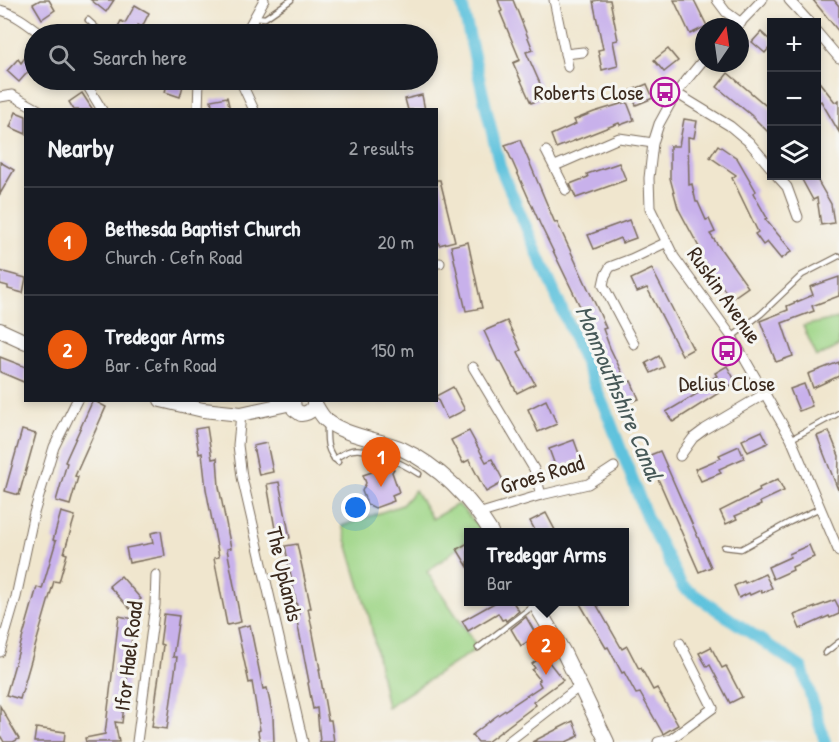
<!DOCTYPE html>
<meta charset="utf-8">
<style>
body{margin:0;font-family:"Patrick Hand",sans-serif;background:#20242c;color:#f1f3f6}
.controls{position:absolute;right:18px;top:18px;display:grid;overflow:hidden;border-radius:0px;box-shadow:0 3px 9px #0003}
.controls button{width:54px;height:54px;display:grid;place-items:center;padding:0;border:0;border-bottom:2px solid #363941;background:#171b24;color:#f1f3f6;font:30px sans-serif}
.compass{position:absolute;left:695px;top:18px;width:54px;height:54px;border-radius:50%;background:#171b24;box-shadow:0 3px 9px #0003;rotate:13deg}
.you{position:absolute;left:356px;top:508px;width:21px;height:21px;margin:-15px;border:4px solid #fff;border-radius:50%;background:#1a73e8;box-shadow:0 0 0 9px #1a73e833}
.badge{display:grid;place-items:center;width:39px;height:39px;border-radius:50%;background:#ea580c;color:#fff;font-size:20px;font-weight:700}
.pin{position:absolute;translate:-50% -50px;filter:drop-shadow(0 2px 3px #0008)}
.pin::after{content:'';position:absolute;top:32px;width:21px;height:18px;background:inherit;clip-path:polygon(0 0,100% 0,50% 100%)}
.popup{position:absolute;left:464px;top:528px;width:165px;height:78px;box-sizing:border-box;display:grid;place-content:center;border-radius:0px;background:#171b24;filter:drop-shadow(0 2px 4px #0005);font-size:20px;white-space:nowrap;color:#9ea1a6}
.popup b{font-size:22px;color:#f1f3f6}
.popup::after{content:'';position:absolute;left:50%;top:100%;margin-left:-12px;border:12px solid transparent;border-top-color:#171b24}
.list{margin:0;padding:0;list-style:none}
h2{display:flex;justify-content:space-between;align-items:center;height:78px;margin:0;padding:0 24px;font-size:26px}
h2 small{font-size:20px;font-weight:400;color:#9ea1a6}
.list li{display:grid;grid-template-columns:39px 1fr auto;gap:18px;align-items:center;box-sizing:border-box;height:108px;padding:0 24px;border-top:2px solid #363941}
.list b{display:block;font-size:22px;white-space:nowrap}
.list p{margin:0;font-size:20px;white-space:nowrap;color:#9ea1a6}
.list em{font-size:20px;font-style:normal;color:#9ea1a6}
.icon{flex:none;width:33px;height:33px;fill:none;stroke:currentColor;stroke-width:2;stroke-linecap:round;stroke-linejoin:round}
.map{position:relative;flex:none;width:839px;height:742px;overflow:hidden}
.search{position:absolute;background:#171b24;box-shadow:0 3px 9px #0003;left:24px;top:24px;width:414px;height:66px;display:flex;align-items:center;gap:15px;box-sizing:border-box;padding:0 21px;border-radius:33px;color:#9ea1a6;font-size:22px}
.panel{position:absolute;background:#171b24;box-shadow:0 3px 9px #0003;left:24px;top:108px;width:414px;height:294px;border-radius:0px}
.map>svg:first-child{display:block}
.green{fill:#9ed586;stroke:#6c8052;stroke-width:1.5}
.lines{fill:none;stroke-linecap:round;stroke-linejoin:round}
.canal{stroke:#5fc2dd;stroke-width:12}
.building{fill:#c8b1eb}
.lane-casing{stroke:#7a6c5c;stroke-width:7}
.street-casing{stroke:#7a6c5c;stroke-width:11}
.secondary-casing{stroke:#7a6c5c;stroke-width:16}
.lane{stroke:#fff;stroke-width:4.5}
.street{stroke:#fff;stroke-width:9}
.secondary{stroke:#fff;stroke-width:14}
.labels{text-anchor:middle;stroke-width:6;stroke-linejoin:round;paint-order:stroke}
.poi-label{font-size:22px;fill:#3b2a1e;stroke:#f6f6f2;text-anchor:end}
.street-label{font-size:22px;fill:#3b2a1e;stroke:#f6f6f2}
.water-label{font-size:24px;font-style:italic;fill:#465857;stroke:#f6f6f2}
</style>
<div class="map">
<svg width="839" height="742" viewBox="0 0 839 742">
<rect width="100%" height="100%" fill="#f6f6f2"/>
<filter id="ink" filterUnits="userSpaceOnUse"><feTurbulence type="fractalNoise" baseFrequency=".0167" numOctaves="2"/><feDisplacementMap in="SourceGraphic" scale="12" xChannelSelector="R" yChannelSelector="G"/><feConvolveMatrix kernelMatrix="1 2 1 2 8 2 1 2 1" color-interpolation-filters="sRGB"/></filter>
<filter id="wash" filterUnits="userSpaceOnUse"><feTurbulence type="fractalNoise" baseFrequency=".008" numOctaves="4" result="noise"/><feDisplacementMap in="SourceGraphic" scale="24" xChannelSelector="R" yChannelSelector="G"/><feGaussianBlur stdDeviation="1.35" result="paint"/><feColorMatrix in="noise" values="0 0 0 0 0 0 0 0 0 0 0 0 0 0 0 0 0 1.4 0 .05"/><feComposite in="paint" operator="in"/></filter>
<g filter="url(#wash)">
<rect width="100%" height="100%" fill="#f0e6ce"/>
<g class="green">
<path d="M839,318V346L817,357L803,326Z"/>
<path d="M415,490L432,519L458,504L483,531L468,532V540L427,572L478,648L387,707L370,620L342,526L402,505Z"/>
</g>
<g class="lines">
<path class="canal" d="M461,0L500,167L609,418L647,518L682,586L802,668L825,742"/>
</g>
<g id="blocks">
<g class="building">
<path d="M40,0H49L55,10L42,19L33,4Z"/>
<path d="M91,0H114L106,12Z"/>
<path d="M498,0H513L533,50L526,52L546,97L531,103L513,63L520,60L500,12L502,11Z"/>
<path d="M599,0H610L618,40L613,41L618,66L602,70L598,50L603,49L593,1Z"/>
<path d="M674,0H694L707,26L690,34Z"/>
<path d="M813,0H834L839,6V32Z"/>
<path d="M135,5L149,13L142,27L138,25L133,34H114L121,21L125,23Z"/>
<path d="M761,32L771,41V46L765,53L752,42Z"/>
<path d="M34,46V65L19,82L7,71L18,59L21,63Z"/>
<path d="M668,49L678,61L664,72L654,60Z"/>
<path d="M728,73L771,110V135L751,115L717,87Z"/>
<path d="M816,78L835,102L839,100V132L821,101L816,104Z"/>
<path d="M168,80L184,82L180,97L165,92Z"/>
<path d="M647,84L653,98L636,105L630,91Z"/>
<path d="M82,93L93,110H74L69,102Z"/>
<path d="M422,95L425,110H408L405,99Z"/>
<path d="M227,97L230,110H213L211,100Z"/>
<path d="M627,102L634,120L620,125L619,123L556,148L551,135L576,124L574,120L594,112Z"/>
<path d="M16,112L26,116V134L10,127Z"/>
<path d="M684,119L697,121L694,138L688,137L689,185L692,184L696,202H698L706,220L709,219L715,232L710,234L748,287L731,299L698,253L701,251L678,208L670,178V146H679Z"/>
<path d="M520,140L555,223L557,222L599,312L606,328L603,329L610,348L627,383L631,381L639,399L625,404L613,374L607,377L602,366L592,343L595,342L588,323L540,224L505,145Z"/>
<path d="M718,145L737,158L756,191L753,193L767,218L765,219L792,251L781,259L767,242L763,245L755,234L758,232L732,178L736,175L710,157Z"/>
<path d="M0,162L14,170L0,194Z"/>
<path d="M619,163L626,180L576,198L570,184L588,177L587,174Z"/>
<path d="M800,176H815L831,204L834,223L821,225L817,198L813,200Z"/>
<path d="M436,180H440L455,241L439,245L436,236Z"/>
<path d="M629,220L636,238L622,243L620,238L594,249L588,235Z"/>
<path d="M468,242L482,308L466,311L451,246Z"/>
<path d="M652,269L693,349L682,355L647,288L637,292L631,279Z"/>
<path d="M0,271L26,278L23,293L8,289V286L0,284Z"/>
<path d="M839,277V296L812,306L814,311L782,323L793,356L776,362L760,321L788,310L787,306L813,295L810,287Z"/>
<path d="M507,321L521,350L518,352L535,384L517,393L501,362L498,361L484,331Z"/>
<path d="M659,356L664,367L651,373L646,363Z"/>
<path d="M0,357L26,367V383L0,372Z"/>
<path d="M839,362V376L813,388L808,374Z"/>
<path d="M727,366L736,382L673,422L666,412L700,392L697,387L717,376L715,373Z"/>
<path d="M804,384L812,406L799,411L790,389Z"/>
<path d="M453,387L465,410L447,419L436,396Z"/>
<path d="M93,400L106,407L75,476L78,477L70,505L56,501L67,463L65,462Z"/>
<path d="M546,400L557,424L538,432L528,409Z"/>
<path d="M207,427L212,459L217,458L219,487L231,548L227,549L241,622L227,625L214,558L219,557L206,489L202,453L199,454L195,429Z"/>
<path d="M22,430L36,434L19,495L5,491Z"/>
<path d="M469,431L486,462L492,459L504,482L486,492L469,460L463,463L451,440Z"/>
<path d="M762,431L768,443L748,452L742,440Z"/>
<path d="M829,431L839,456L838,490L817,436Z"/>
<path d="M574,440L581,459L556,468L549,449Z"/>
<path d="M267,443L273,472L259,475L253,446Z"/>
<path d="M739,446L744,458L719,469L721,473L701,481L695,469L721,458L719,455Z"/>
<path d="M660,451L711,567L699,572L648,456Z"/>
<path d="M386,465L394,469L392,472L399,492L392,495L394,501L375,508L367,504L362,491L366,483L363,475L384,468Z"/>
<path d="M778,479L784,491L760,502L761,505L735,516L737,519L726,524L720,511L760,491L759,488Z"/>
<path d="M279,482L290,538L277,540L267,484Z"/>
<path d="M61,512L75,516L64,553L67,554L59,582L54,581L20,699L6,695L37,587L42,589L56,541L53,540Z"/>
<path d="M546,513L556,532H536L530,521Z"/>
<path d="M161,531L165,556L129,563L126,548L153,543L151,533Z"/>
<path d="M468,543V567L457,549Z"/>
<path d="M297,544L311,608H308L320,669H319L328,720H331L334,742H320L317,708L313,709L308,683L309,682L296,616H299L285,546Z"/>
<path d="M809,545L814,557L792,567L793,570L773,579L768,567L790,557L789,554Z"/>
<path d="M765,574L772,588L762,593L761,590L750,595L749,593L739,598L734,586L744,581L745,583Z"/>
<path d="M121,576L141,599L130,609L109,586Z"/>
<path d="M835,600L839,608V614L830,618L829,616L800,629L794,615Z"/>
<path d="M496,602H513L519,611L506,621L505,619L502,620L498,613L468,631L462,621Z"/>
<path d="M579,602H595L622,649L627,646L639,669L641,668L653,690L657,688L678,725L663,734L640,693L636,694L624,672L622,673L608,647L606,648Z"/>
<path d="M164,614L179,616L173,657H177L167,729L152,727L163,645L160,644Z"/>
<path d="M119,616L134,619L122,723L115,722L119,742H86L85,738L105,734Z"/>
<path d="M526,617L537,636L521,646L511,629Z"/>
<path d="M250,625L263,689L267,688L273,717L274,742H260L258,731L260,730L252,682L249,683L237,628Z"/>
<path d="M711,647L722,668L726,666L742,697L730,703L710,665L707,667L699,653Z"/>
<path d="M540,658L545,664L548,661L563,680L533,702L536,705L487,742H478L472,735L495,717L541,686L538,681L540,680L532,670L535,668L532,664Z"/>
<path d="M0,706L19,739L13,742H4L0,735Z"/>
<path d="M573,721L579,736L566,742H532Z"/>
<path d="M36,728L65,732L64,742H34Z"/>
</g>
</g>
</g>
<g filter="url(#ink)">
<use href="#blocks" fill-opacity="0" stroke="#7a6c5c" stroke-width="1.5"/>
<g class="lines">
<g class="lane-casing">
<g id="lane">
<path d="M256,17L265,18L291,0"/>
<path d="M88,20L100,31L98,34"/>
<path d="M732,337L761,314L802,275L839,256"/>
<path d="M327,423C327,439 325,451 338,462"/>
<path d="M791,439L839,413"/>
<path d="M334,459C340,456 346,451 352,450C368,446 405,465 419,474"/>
<path d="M724,547L741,549L790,522L820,508"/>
<path d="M543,646L554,640"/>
<path d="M478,648L533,606"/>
<path d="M825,653L839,642"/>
</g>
</g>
<g class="street-casing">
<g id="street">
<path d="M554,0L568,67"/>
<path d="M717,0L726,12L741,23"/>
<path d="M789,0L809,22"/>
<path d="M0,10C16,14 29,25 41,34"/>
<path d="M736,27L762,0"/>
<path d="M816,31L839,58"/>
<path d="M245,34L264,0"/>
<path d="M565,54L583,52"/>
<path d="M704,59L676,93L659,124L653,143L649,178L650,208L674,257L732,337L791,439L839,552"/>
<path d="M84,80L102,110"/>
<path d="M240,80L254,110"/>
<path d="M676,93L730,126L749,142L772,169"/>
<path d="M0,97L12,95L39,110"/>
<path d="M198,110L199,80"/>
<path d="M546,151L566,190"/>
<path d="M555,166L619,138L653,143"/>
<path d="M777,176L787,187L798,217"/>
<path d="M436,263H440"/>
<path d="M634,344L603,285L605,276L610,267L631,259L665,243"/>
<path d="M473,367L534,469L541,495"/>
<path d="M241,414L238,445L242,477L303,742"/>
<path d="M680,456L693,438L705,429L766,393"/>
<path d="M478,514L541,495L588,484L614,467"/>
<path d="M0,652L16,597L34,513L54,447L77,400"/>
<path d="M137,742L155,605L156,575"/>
<path d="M508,742L580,686"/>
<path d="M658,742L671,739L713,708L680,643"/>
</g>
</g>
<g class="secondary-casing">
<g id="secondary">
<path d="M0,330L26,342"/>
<path d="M161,400L203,410L241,414L292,403"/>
<path d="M293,400L294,409L301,414C310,413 315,409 314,400"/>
<path d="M315,404C318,409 321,415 325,419C341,435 381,440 402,449C439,466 470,498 491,532"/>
<path d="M534,602L563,651L607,742"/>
</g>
</g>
<use href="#lane" class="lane"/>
<use href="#street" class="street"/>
<use href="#secondary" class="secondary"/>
</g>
</g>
<defs>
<g id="bus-ring" transform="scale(1.5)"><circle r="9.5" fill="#f6f6f2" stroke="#b5179e" stroke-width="1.5"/><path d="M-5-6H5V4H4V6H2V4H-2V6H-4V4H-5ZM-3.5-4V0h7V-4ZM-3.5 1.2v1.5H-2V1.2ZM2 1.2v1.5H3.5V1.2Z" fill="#b5179e"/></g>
</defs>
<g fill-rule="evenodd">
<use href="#bus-ring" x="665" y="92"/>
<use href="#bus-ring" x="727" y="351"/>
</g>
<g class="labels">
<g class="poi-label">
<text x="644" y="100">Roberts Close</text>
<text x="727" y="391" text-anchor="middle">Delius Close</text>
</g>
<g class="street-label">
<text transform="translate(725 295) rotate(55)" y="8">Ruskin Avenue</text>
<text transform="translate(542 474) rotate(-17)" y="8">Groes Road</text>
<text transform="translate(285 574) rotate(77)" y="8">The Uplands</text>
<text transform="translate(128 656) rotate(-83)" y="8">Ifor Hael Road</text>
</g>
<g class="water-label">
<text transform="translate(619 393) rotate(67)" y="8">Monmouthshire Canal</text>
</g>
</g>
</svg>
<div class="controls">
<button>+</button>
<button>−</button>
<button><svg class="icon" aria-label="layers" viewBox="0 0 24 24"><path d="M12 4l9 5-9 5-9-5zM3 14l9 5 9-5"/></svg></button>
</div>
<svg class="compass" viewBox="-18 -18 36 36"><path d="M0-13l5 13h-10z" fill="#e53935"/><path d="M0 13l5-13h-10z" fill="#9ea1a6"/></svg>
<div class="you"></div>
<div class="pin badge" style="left:381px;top:487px">1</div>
<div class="pin badge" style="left:546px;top:675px">2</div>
<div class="popup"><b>Tredegar Arms</b>Bar</div>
<div class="search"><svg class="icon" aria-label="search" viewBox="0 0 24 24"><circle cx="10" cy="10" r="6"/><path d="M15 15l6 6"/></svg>Search here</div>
<section class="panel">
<h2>Nearby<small>2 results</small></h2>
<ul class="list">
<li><span class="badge">1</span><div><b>Bethesda Baptist Church</b><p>Church · Cefn Road</p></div><em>20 m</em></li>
<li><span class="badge">2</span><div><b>Tredegar Arms</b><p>Bar · Cefn Road</p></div><em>150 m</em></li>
</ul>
</section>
</div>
